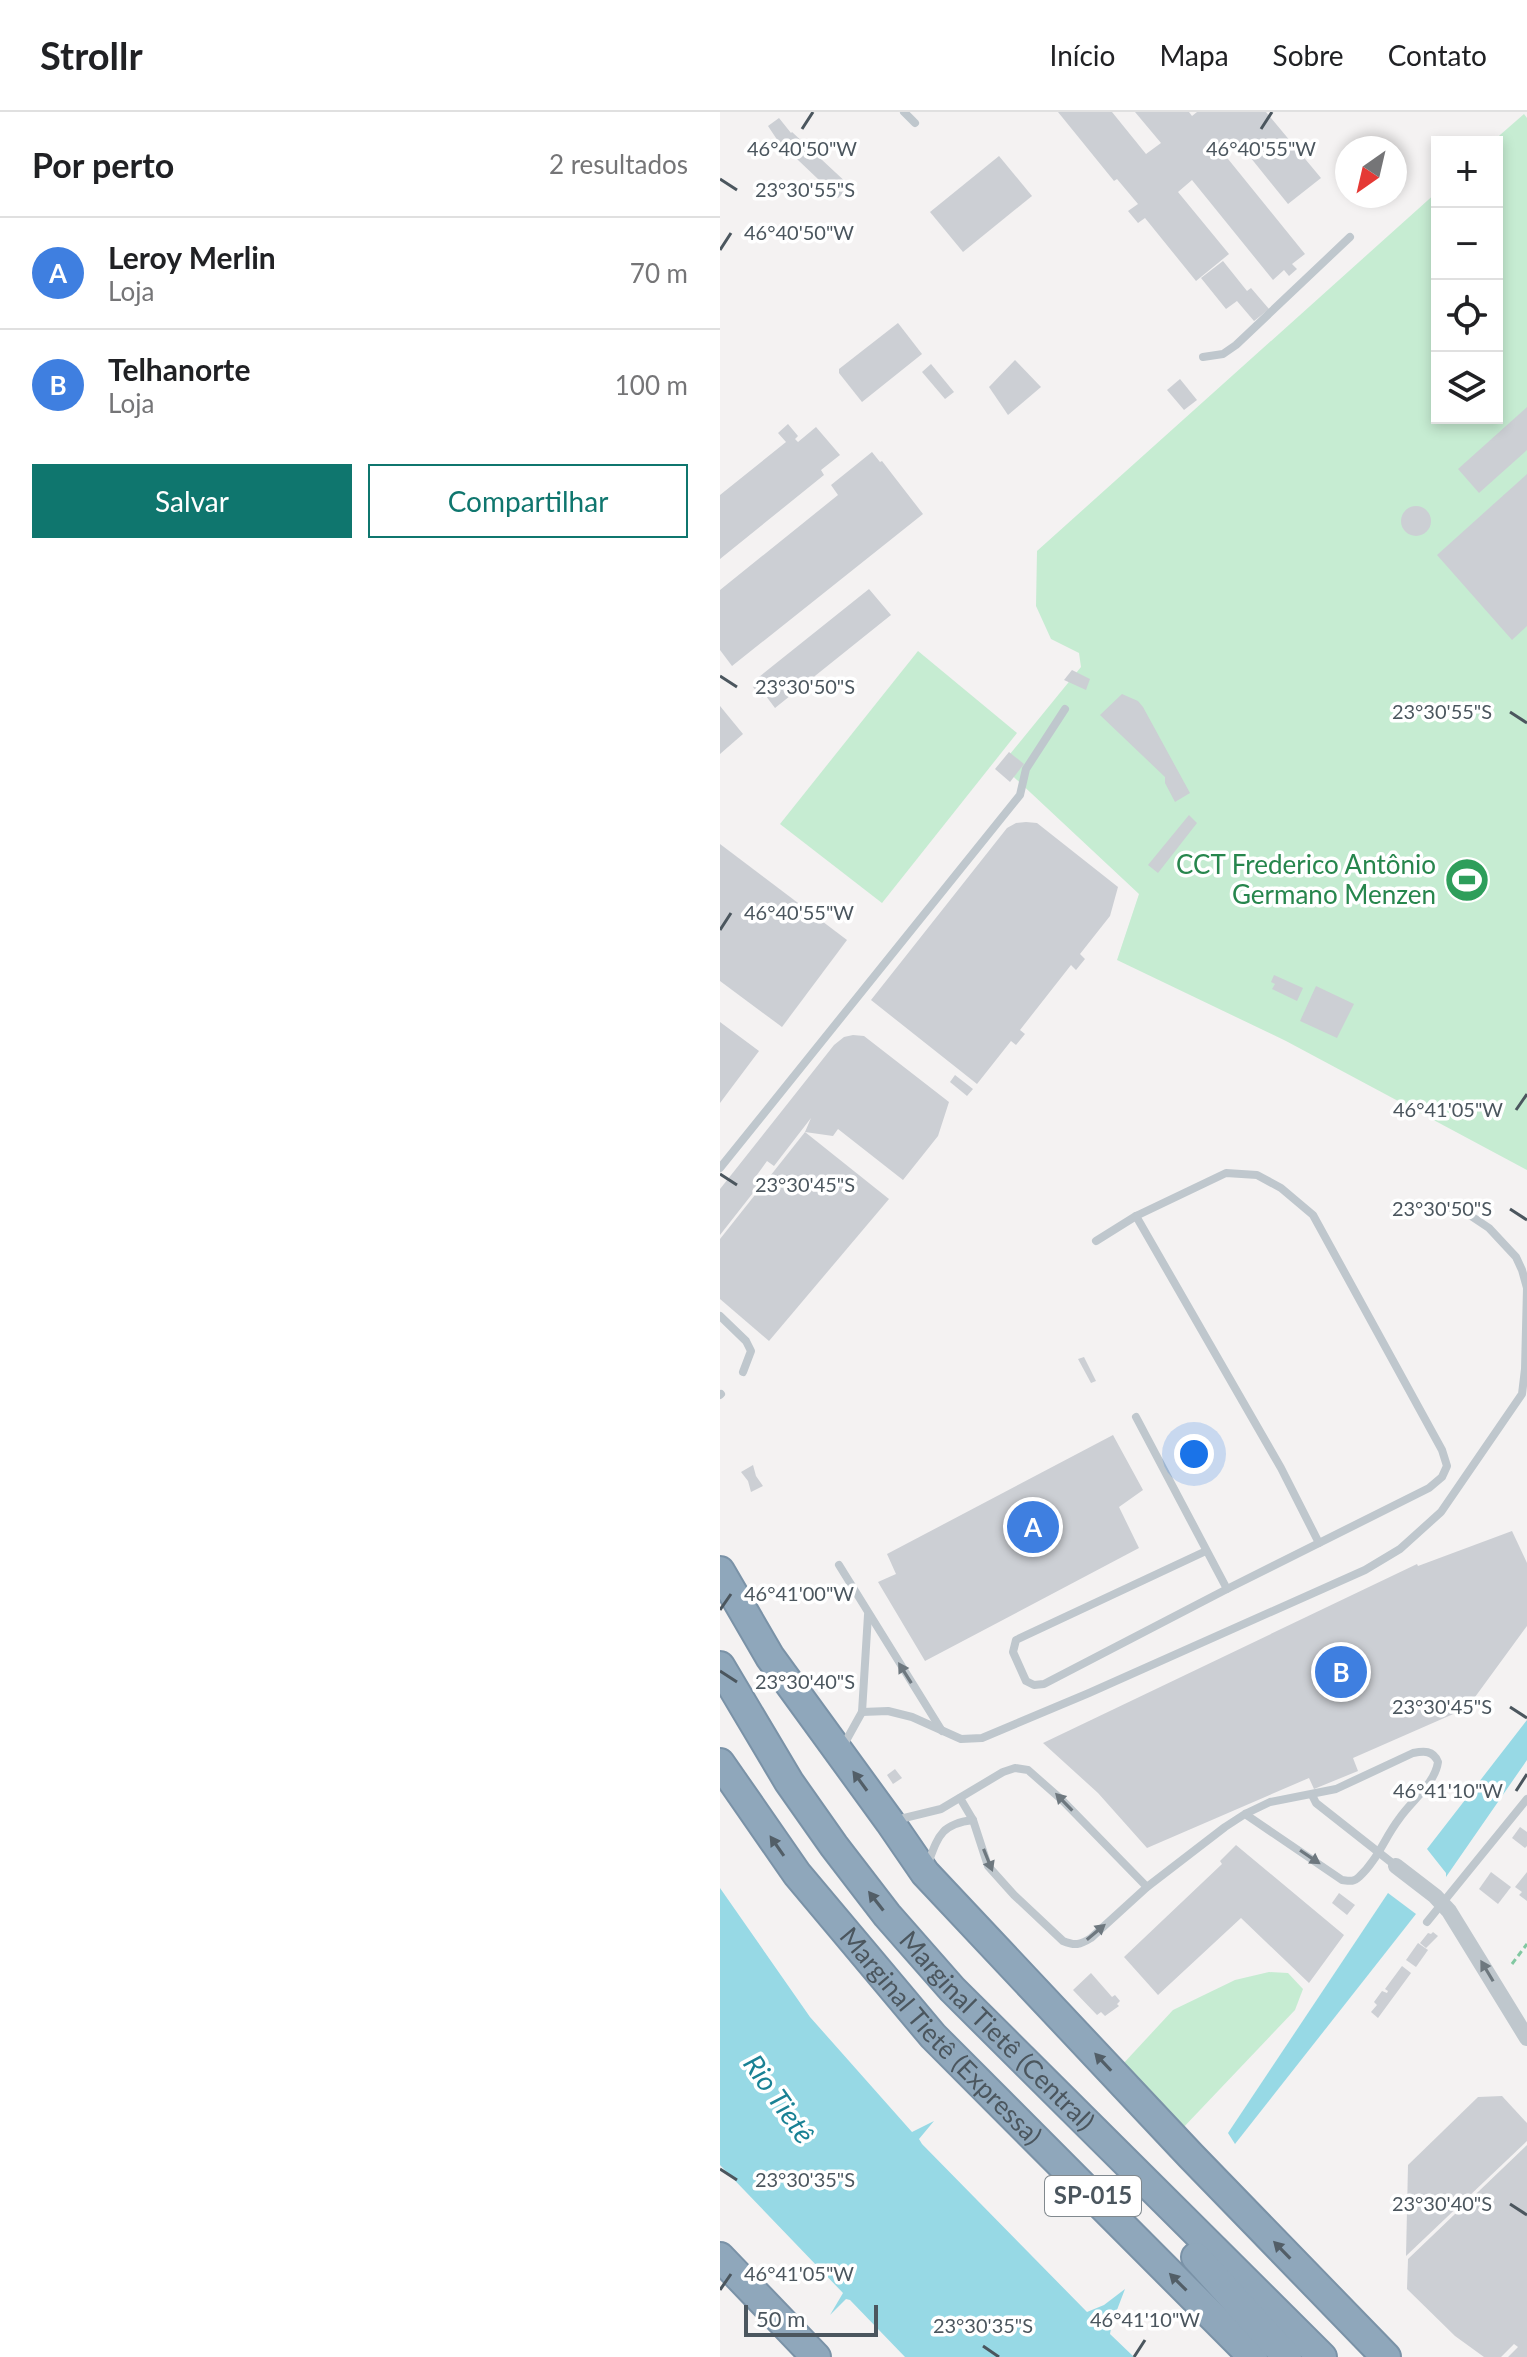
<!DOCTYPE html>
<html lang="pt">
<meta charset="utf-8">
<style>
body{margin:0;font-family:Lato,sans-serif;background:#f2f2f2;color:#202124}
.controls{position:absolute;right:24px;top:24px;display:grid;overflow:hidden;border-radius:0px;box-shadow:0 4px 12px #0003}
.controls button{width:72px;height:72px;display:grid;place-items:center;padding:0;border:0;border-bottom:2px solid #e0e0e0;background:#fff;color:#202124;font:40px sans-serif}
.compass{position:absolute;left:615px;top:24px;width:72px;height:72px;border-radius:50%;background:#fff;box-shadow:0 4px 12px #0003;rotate:214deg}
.scale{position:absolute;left:24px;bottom:20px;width:134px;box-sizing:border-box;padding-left:8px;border:4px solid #4b565e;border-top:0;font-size:22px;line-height:28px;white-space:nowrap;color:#4b565e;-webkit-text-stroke:6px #fff;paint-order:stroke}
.you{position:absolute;left:474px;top:1342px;width:28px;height:28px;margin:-20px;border:6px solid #fff;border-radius:50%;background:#1a73e8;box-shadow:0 0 0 12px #1a73e833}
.badge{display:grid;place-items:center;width:52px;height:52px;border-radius:50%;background:#0f766e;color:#fff;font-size:26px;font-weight:700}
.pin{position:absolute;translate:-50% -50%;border:4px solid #fff;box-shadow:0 2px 8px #0006}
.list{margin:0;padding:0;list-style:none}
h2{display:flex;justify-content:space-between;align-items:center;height:104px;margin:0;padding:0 32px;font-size:34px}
h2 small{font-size:26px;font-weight:400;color:#757577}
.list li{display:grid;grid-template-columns:52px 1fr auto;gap:24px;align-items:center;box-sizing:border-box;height:112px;padding:0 32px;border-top:2px solid #e0e0e0}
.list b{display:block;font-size:30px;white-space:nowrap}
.list p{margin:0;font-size:26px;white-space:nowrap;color:#757577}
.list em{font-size:26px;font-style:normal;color:#757577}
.actions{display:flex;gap:16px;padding:24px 32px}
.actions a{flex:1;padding:18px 0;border:2px solid #0f766e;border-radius:0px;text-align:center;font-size:28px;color:#0f766e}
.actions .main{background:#0f766e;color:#fff}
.icon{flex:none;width:44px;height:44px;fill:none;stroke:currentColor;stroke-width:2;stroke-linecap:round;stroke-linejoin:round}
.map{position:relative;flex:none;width:807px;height:2245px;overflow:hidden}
header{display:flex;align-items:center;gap:48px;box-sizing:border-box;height:112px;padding:0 40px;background:#fff;border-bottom:2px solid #e0e0e0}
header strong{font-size:38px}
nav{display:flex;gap:44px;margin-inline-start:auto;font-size:28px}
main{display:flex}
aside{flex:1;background:#fff}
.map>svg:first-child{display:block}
.green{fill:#c6ecd2}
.water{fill:#97d9e5}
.building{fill:#cccfd4}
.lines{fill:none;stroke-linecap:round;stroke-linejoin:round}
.highway-casing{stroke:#7a92a7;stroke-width:32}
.path{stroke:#81c8a1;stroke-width:3;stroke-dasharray:6 4;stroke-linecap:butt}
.lane{stroke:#bfc7cd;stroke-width:8}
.street{stroke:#bfc7cd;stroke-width:16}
.highway{stroke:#8fa7bb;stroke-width:28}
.oneway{fill:#6e787f}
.oneway2{fill:#525e67}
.ticks{fill:none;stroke:#4b565e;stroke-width:3}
.labels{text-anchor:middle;stroke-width:7;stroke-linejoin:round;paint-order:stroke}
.shield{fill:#fff;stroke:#81898e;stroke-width:2}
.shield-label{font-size:24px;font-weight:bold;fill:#4b565e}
.leisure-label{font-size:26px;fill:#27864d;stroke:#fff;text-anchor:end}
.street-label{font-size:26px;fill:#4b565e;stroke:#fff}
.water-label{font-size:28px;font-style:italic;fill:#198194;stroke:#fff}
.ticks-label{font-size:20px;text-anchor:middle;fill:#4b565e;stroke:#fff;stroke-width:7;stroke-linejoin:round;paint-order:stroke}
</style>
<header>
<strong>Strollr</strong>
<nav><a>Início</a><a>Mapa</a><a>Sobre</a><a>Contato</a></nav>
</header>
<main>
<aside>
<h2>Por perto<small>2 resultados</small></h2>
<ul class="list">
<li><span class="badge" style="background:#3f7fe0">A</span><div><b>Leroy Merlin</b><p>Loja</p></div><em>70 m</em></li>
<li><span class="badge" style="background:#3f7fe0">B</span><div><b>Telhanorte</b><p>Loja</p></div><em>100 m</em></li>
</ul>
<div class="actions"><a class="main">Salvar</a><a>Compartilhar</a></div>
</aside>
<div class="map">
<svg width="807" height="2245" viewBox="0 0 807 2245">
<rect width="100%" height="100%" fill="#f4f2f2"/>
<g class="green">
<path d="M804,2L807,6V1058L566,929L397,848L419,782L281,653L361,555L359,541L331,527L316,494L317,439L717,80V306H777V30H772Z"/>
<path d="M198,539L297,621L162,791L60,712Z"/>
<path d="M549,1860L568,1861L583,1877L575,1898L461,2018L402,1953L453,1898L515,1868Z"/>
</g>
<g class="water">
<path d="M807,1608V1648L726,1765V1761L707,1737Z"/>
<path d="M0,1776L90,1905L192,2020L214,2009L199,2027L202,2032L367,2200L384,2193L405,2177L392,2211L390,2222L414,2245H185L130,2188L126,2187L110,2203L123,2181L0,2053Z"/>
<path d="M668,1781L696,1802L515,2032L508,2021Z"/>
</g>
<g class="building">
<path d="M338,0H392L426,42L441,31L415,0H469L472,4L477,0H546L601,66L568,92L518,30L504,42L585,142L572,152L577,157L569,164L564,158L553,168L472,68L458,80L509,142L476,169L425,106L418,111L408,99L418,92L397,67L394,69Z"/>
<path d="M59,6L71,21L72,20L130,74L118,86L58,29L48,14Z"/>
<path d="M279,44L312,84L243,140L210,100Z"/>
<path d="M503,149L527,179L531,176L549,197L534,209L517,189L506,197L481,166Z"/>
<path d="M178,211L202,242L142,290L119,261V257Z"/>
<path d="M295,248L321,275L288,303L269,275Z"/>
<path d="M211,252L234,280L225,287L202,260Z"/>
<path d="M460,267L477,288L464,298L447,278Z"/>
<path d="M807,295V338L759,381L738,357Z"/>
<path d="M68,312L78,324L75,327L78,330L96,315L120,343L101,358L104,363L0,447V383L66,330L58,321Z"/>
<path d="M152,340L160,350L162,349L203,402L12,554L0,538V478L118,383L111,373Z"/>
<path d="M807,362V514L792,528L717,443Z"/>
<circle cx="696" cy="409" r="15"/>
<path d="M149,477L171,503L55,596L46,584L42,586L33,575L36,572L34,569Z"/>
<path d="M352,558L370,567L366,578L344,568Z"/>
<path d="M402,582L418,589L423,595L470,681L455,690L445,671V665L380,603Z"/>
<path d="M0,594L23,622L0,642Z"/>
<path d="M289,640L304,652L290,670L275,657Z"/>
<path d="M469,703L477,711L438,761L428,753Z"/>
<path d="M306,710L317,711L398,775L390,804L360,842L365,847L356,858L351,853L300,918L305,922L296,933L291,929L257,972L151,888L287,716L296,711Z"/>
<path d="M0,732L127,828L62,915L0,869Z"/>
<path d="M554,863L583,876L577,889L552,877L555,872L551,870Z"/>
<path d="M596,874L634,892L617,926L580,909Z"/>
<path d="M0,910L39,939L0,991Z"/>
<path d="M133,923L144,924L229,990L218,1024L183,1068L118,1017L113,1024L85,1020L91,1006L54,1054L47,1049L34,1067L40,1072L0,1123V1077L114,933L124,925Z"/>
<path d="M235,963L253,977L247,984L230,970Z"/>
<path d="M85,1020L169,1087L49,1229L0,1187V1127Z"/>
<path d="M364,1245L376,1269L371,1271L358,1247Z"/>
<path d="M393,1323L423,1378L399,1395L419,1436L205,1549L158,1470L176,1462L167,1442Z"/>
<path d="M33,1353L36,1364L43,1374L31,1380L28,1369L21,1360Z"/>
<path d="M792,1419L807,1451V1514L747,1596L633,1646L638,1659L594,1677L589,1666L427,1736L378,1681L323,1631L697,1452L698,1454Z"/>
<path d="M175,1657L182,1666L173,1672L167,1663Z"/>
<path d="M800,1715L807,1720V1734L805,1736L792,1726Z"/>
<path d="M516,1733L624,1823L589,1871L521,1806L438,1883L404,1845L502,1752L500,1749Z"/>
<path d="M771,1760L791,1775L778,1792L759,1777Z"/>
<path d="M807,1760V1789L799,1783L802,1780L795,1775Z"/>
<path d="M619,1781L635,1793L627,1803L612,1791Z"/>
<path d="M713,1820L718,1824L706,1836L700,1831L708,1821L711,1822Z"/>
<path d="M698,1831L708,1838L696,1855L686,1848Z"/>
<path d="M682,1854L691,1861L658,1906L651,1900L657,1893L654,1890L662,1879L667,1881L668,1879L665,1877Z"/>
<path d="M371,1861L392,1885L395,1883L400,1889L397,1892L399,1894L385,1904L381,1900L377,1903L353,1878Z"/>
<path d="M782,1984L807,2011V2029L686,2144L688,2053L758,1985Z"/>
<path d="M807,2033V2245H788L798,2235L794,2232L781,2245H764L735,2224L687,2177L688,2147Z"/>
</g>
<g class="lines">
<g class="highway-casing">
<g id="highway">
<path d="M0,1459L50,1545L170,1710L205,1761L471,2044L666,2245"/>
<path id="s1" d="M0,1554L69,1670L114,1734L167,1803L232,1877L602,2245"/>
<path id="s2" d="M0,1651L77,1762L213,1924L533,2245"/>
<path d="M0,2145L96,2245"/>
<path d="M476,2145L567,2245"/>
</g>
</g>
<path class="path" d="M792,1852L807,1832"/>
<g class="lane">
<path d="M184,0L195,11"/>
<path d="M483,245L503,242L516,233L630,125"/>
<path d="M0,1056L300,683L306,657L345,597"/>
<path d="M416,1104L561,1356L599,1431"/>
<path d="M376,1129L416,1104L506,1061L537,1063L561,1076L593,1103L722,1338L727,1354L722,1365L709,1376L507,1477L324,1572L314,1573L306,1569L293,1540L296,1528L486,1439"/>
<path d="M0,1204L26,1229L31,1239L23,1260"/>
<path d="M0,1283L1,1282"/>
<path d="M416,1305L507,1477"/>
<path d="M119,1453L222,1619"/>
<path d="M142,1600L168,1599L192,1605L241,1627L262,1626L369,1581L645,1458L680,1437L721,1400L802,1282L805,1257L807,1176L802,1158L796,1145L769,1116L751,1104L723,1093"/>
<path d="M122,1636L142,1600L148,1503"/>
<path d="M592,1683L596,1691L676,1754"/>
<path d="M240,1686L253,1708L268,1754L294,1783L343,1829C355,1834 360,1833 371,1826L427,1775L505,1715L525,1702L550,1690L616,1677L693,1641C704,1639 713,1638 718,1650C715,1672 691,1689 679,1707C665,1725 657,1749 639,1765C634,1770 630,1769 622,1768L525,1702"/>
<path d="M176,1708L221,1697L283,1660L295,1656L308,1658L342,1688L427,1775"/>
<path d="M207,1754C218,1725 220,1712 253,1708"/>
<path d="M707,1810L807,1687"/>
</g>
<path class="street" d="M676,1754L715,1784L729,1799L807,1926"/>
<use href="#highway" class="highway"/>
</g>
<defs><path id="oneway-solid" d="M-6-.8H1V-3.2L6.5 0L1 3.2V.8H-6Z" transform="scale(2)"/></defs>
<g class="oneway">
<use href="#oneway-solid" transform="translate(185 1561) rotate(-122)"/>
<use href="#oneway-solid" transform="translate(344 1690) rotate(-134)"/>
<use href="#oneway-solid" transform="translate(590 1745) rotate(34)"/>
<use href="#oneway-solid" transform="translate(268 1748) rotate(68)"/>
<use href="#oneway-solid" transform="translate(376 1820) rotate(-40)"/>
<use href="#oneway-solid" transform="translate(767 1859) rotate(-121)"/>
</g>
<g class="oneway2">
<use href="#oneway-solid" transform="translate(140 1669) rotate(-126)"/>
<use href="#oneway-solid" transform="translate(57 1734) rotate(-125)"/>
<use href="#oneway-solid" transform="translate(156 1789) rotate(-128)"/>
<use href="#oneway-solid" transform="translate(383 1950) rotate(-133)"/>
<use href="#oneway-solid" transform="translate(562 2138) rotate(-134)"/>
<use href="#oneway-solid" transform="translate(458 2170) rotate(-135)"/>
</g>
<path class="ticks" d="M82,17L93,0M541,17L552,0M0,67L17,78M0,138L11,121M0,564L17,575M790,600L807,611M0,818L11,801M796,998L807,982M0,1062L17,1073M790,1097L807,1108M0,1498L11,1482M0,1559L17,1570M790,1595L807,1606M796,1679L807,1662M0,2057L17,2068M790,2092L807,2103M0,2178L11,2162M263,2234L279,2245M414,2245L425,2228"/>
<defs>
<g id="stadium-disc" transform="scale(2.3)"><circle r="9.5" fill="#2e9e5b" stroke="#fff"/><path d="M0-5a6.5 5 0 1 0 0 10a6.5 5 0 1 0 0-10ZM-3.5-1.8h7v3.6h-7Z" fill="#fff"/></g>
</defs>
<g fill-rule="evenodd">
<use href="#stadium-disc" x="747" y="768"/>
</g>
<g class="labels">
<rect class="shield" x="325" y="2064" width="96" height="40" rx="6"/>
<g class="shield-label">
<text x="373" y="2092">SP-015</text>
</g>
<g class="leisure-label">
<text x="716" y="762">CCT Frederico Antônio<tspan x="716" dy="30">Germano Menzen</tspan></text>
</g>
<g class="street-label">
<text dy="9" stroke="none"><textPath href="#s1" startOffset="460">Marginal Tietê (Central)</textPath></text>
<text dy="9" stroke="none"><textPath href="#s2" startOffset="352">Marginal Tietê (Expressa)</textPath></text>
</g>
<g class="water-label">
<text transform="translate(59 1987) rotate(55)" y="10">Rio Tietê</text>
</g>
</g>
<g class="ticks-label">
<text x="82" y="44">46°40'50"W</text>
<text x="541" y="44">46°40'55"W</text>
<text x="85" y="85">23°30'55"S</text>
<text x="79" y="128">46°40'50"W</text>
<text x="85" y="582">23°30'50"S</text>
<text x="722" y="607">23°30'55"S</text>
<text x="79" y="808">46°40'55"W</text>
<text x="728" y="1005">46°41'05"W</text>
<text x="85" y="1080">23°30'45"S</text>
<text x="722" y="1104">23°30'50"S</text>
<text x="79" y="1489">46°41'00"W</text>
<text x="85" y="1577">23°30'40"S</text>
<text x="722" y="1602">23°30'45"S</text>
<text x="728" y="1686">46°41'10"W</text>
<text x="85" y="2075">23°30'35"S</text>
<text x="722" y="2099">23°30'40"S</text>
<text x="79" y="2169">46°41'05"W</text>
<text x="425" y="2215">46°41'10"W</text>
<text x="263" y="2221">23°30'35"S</text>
</g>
</svg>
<div class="controls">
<button>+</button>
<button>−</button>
<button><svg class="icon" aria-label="locate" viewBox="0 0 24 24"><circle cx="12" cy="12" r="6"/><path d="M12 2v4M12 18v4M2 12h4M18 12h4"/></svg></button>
<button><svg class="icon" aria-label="layers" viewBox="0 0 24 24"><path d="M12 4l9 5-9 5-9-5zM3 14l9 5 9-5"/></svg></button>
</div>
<svg class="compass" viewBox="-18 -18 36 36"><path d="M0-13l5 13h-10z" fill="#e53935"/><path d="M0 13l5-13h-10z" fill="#757577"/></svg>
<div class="scale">50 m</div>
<div class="you"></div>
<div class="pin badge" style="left:313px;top:1415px;background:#3f7fe0">A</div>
<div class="pin badge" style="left:621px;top:1560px;background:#3f7fe0">B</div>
</div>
</main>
